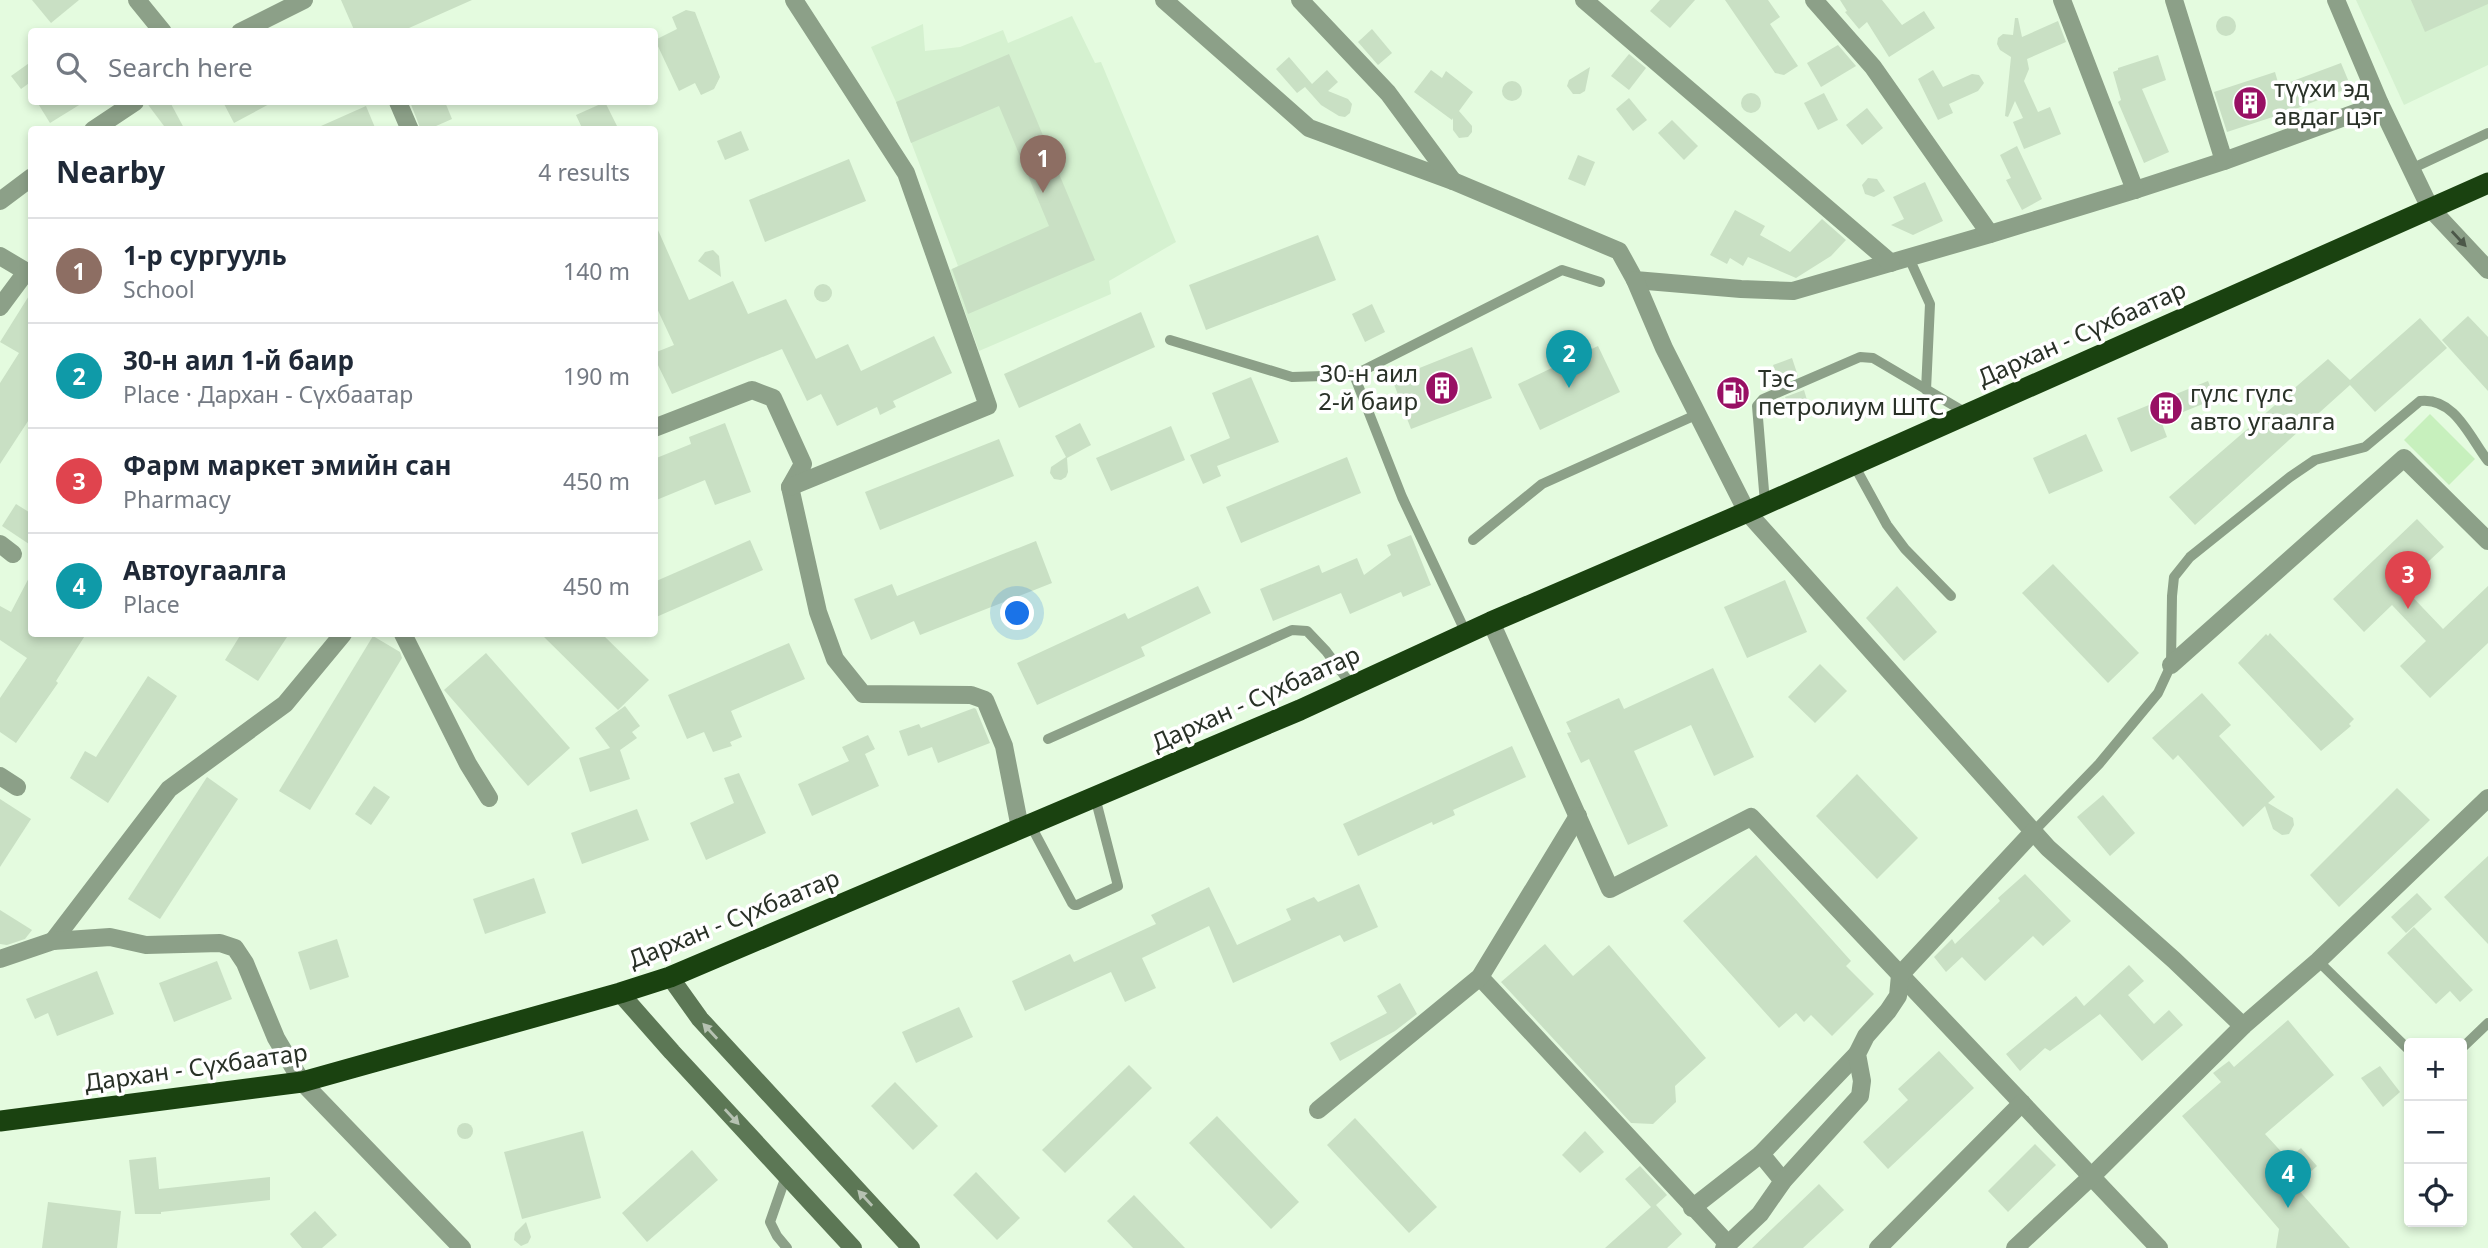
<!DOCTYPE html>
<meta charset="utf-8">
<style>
body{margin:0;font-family:"Noto Sans",sans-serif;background:#f2f2f3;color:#1f2937}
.controls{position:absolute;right:21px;bottom:21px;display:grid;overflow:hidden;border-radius:7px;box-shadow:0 4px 10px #0003}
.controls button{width:63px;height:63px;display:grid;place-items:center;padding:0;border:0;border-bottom:2px solid #e0e1e3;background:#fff;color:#1f2937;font:35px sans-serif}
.you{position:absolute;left:1018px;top:614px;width:24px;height:24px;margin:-18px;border:5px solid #fff;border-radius:50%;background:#1a73e8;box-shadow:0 0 0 10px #1a73e833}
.badge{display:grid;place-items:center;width:46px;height:46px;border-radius:50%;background:#ea580c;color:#fff;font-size:23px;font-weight:700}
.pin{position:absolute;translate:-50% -58px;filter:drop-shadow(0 2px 4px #0008)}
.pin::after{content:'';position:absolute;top:37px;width:24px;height:21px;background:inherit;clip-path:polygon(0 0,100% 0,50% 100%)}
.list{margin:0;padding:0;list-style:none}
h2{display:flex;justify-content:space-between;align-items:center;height:91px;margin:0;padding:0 28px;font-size:30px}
h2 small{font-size:23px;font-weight:400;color:#747a83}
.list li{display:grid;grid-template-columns:46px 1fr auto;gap:21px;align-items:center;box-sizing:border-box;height:105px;padding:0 28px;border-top:2px solid #e0e1e3}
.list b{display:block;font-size:26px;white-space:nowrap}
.list p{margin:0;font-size:23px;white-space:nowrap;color:#747a83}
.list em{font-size:23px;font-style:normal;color:#747a83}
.icon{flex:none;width:38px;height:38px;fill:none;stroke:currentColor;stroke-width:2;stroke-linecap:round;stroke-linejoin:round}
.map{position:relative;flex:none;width:2488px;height:1248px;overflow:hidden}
.search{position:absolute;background:#fff;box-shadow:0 4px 10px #0003;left:28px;top:28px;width:630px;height:77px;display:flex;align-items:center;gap:18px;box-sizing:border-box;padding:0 24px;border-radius:7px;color:#747a83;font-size:26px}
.panel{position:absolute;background:#fff;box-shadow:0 4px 10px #0003;left:28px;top:126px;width:630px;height:511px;border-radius:7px}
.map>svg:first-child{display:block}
.built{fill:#d5f1d0}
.green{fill:#c7f0bd}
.building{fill:#c9e0c4}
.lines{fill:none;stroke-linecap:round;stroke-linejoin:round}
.lane{stroke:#8ca088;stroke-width:10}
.street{stroke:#8ca088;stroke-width:18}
.secondary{stroke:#5c7755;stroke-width:18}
.highway{stroke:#1a4210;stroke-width:21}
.oneway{fill:#4c5849}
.oneway2{fill:#b6c2b2}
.labels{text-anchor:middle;stroke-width:7;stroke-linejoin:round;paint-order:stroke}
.poi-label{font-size:24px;fill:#293127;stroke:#fff;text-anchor:start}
.street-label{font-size:24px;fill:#293127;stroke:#fff}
</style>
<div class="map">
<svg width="2488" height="1248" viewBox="0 0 2488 1248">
<rect width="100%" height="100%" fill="#e4fbdf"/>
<g class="built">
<path d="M2356,0H2488V65L2404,105Z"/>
<path d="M1072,16L1095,63L1101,62L1176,242L1109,281L1111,294L979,351L950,270L958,266L896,102L871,47L923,24L925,51L960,47L1003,30L1008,43Z"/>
</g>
<path class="green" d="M2430,414L2475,459L2449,485L2404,440Z"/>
<g class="building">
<path d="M32,0H79L51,23Z"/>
<path d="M341,0H472L400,32H355Z"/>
<path d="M1660,0H1695L1670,28L1650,11Z"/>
<path d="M1725,0H1768L1780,17L1770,24L1798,66L1784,75L1775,73Z"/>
<path d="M1840,0H1882L1902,25L1924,11L1935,28L1889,57L1867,22L1859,29L1845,12L1847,11Z"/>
<path d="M2411,0H2488V4L2425,32Z"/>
<path d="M686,10L695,12L720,77L714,89L701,95L695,83L679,91L655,40L677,29L672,17Z"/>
<circle cx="2226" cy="26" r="10"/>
<path d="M2015,18H2018L2022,37L2058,21L2066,42L2027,59L2029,69L2024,81L2038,112L2050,107L2061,134L2024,149L2013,122L2023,118L2015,101L2008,117L2005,116L2011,57L2000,50L1997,44L1998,38L2003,34L2013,35Z"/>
<path d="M1372,29L1392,53L1378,65L1358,42Z"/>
<path d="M1838,45L1856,66L1821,87L1807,63Z"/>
<path d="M1009,54L1095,260L968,314L952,269L1049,226L999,106L911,143L896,102Z"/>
<path d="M1629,54L1646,68L1629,90L1611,76Z"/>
<path d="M2158,55L2166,80L2142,89L2169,152L2144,163L2118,102L2121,100L2113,72L2118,70V68Z"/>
<path d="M1289,57L1312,84L1327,70L1338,82L1328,91L1348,99L1352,104L1350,113L1345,117L1339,116L1321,105L1305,87L1297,93L1276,69Z"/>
<path d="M32,61V81L21,89L11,76Z"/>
<path d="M2341,63L2351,87L2288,112L2227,132L2214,92L2275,72L2279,86Z"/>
<path d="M1590,67L1585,91L1580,94H1573L1567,86L1569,80Z"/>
<path d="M1431,70L1442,78L1446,71L1473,92L1459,111L1472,126V132L1468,137L1459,138L1453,130V118L1452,120L1414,92Z"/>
<path d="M1933,70L1943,87L1972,74L1979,75L1984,83L1978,91L1949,104L1953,113L1938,120L1918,79Z"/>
<circle cx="1512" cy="91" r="10"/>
<path d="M1824,93L1838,120L1818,130L1804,103Z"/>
<circle cx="1751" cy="103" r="10"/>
<path d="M1629,98L1647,120L1633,131L1616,109Z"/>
<path d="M37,102H84L50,123Z"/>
<path d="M146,102H170L185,130H167Z"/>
<path d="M223,102H273L234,123Z"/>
<path d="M410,102H445L452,119L427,130H421Z"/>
<path d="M605,102L619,130H583L576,115Z"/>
<path d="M366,106L376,130H312Z"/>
<path d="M1867,108L1883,128L1862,145L1846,125Z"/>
<path d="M1672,120L1698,146L1684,160L1658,133Z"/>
<path d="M741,131L749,150L725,160L717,141Z"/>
<path d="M2017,146L2042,199L2022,210L2006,180L2011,178L2000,155Z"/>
<path d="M1578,155L1595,162L1585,186L1568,179Z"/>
<path d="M849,159L866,201L765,242L749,200Z"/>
<path d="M1868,178L1877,179L1885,191L1874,197L1865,194L1862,185Z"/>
<path d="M1925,182L1943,221L1913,235L1891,225L1904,219L1893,197Z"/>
<path d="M1735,210L1765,226L1760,235L1790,252L1822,219L1846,240L1831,256L1796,278L1748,257L1743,266L1730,258L1727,264L1710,255Z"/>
<path d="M654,221L689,300L733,281L748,314L786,299L816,359L848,344L861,371L934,336L952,373L893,401L896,407L880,415L877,407L837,426L821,394L807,401L782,349L672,394L654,357V353L674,345L654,302Z"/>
<path d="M1318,235L1336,280L1206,330L1189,285Z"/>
<path d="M713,250L719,256L721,277L698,261L705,252Z"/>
<circle cx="823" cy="293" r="9"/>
<path d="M32,291V415L0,464V383L19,353L0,342Z"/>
<path d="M1372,304L1385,332L1365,342L1352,314Z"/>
<path d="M1141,312L1155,347L1019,408L1004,374Z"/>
<path d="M2468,316L2488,337V391L2442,340Z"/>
<path d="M2420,318L2447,348L2375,412L2350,385L2195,525L2169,497L2328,359L2350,380Z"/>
<path d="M1598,346L1620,392L1540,430L1518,384Z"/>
<path d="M1472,347L1492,398L1411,429L1392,379Z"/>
<path d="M1792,358L1798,376L1780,384L1773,365Z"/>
<path d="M1251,377L1279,442L1217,466L1221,476L1203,484L1190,455L1230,438L1212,393Z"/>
<path d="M1736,379L1746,400L1729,409L1718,388Z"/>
<path d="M2208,381L2215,399L2161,421L2167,437L2131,452L2117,418Z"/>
<path d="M1804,390L1807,400L1789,407L1785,397Z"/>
<path d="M725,423L751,492L715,505L705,480L654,501V459L691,444L689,437Z"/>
<path d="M1080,423L1091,445L1067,458L1068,472L1066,477L1061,480L1054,479L1050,473L1051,467L1066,457L1055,436Z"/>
<path d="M1171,426L1185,460L1111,491L1096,458Z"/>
<path d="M2086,434L2103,471L2049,494L2033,458Z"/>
<path d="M999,439L1014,476L880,530L865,492Z"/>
<path d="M1347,457L1361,493L1241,543L1226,507Z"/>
<path d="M16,504L32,514V546L2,526Z"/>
<path d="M2417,519L2444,547L2402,586L2443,629L2488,586V643L2430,698L2400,666L2426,641L2392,605L2364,632L2333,599Z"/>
<path d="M1411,535L1431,585L1403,597L1401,592L1350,614L1341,593L1273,621L1260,589L1319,565L1322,573L1357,558L1364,575L1391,555L1387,545Z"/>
<path d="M750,540L763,570L654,618V582Z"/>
<path d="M1036,541L1052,583L920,635L914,621L871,640L854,599L892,584L897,596Z"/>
<path d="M2053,564L2139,653L2108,683L2022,593Z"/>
<path d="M32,572V634H86L56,681L58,683L16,743L0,732V698L27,658L0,640V606L11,612Z"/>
<path d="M1785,580L1807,632L1747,658L1724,607Z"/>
<path d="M1198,586L1211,613L1141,647L1145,656L1037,705L1017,663L1125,613L1128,619Z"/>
<path d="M1897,586L1937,632L1904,661L1866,618Z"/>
<path d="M2270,633L2354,719L2349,724L2351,726L2321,751L2238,663L2266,634L2268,636Z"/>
<path d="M241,634H289L258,681L225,660Z"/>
<path d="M541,634H602L649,680L618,710Z"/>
<path d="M373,636L400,652L402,658L310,810L279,791Z"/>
<path d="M789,643L805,679L731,711L742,737L730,742L732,746L713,752L704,732L687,739L668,695Z"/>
<path d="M486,653L570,748L528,786L444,690Z"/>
<path d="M1820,664L1847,691L1815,723L1788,697Z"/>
<path d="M1713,668L1754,757L1714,776L1691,725L1634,751L1668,826L1628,845L1589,759L1581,763L1567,733L1571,732L1566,722L1619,698L1624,709Z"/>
<path d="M148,676L177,696L108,803L70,778L85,751L96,757Z"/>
<path d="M2202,693L2231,725L2219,736L2275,797L2268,803L2293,818L2294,825L2289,834L2282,835L2273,829L2265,806L2243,827L2178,755L2173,760L2152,738Z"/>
<path d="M625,706L640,726L632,732L637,738L620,750L630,779L590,792L579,758L610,748L595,728Z"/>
<path d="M974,708L976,709L990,743L938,763L932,747L908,756L899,731L919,724L921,728Z"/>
<path d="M868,735L875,749L865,754L879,786L812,816L798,784L849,761L842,747Z"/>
<path d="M1512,746L1526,777L1453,810L1455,815L1433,825L1432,822L1358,856L1343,824Z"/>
<path d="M739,773L766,833L706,860L690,823L734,803L724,778Z"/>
<path d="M1857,774L1918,838L1877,879L1816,816Z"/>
<path d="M207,777L238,799L160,919L128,899Z"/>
<path d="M374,786L390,797L371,825L355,814Z"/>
<path d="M2397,788L2430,820L2339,907L2310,875Z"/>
<path d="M2103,795L2135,833L2110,856L2077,817Z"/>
<path d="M0,799L31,819L0,867Z"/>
<path d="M637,809L649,840L582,864L571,833Z"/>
<path d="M1756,855L1851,961L1846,966L1874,994L1832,1036L1811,1015L1804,1022L1796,1013L1779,1028L1683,921Z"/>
<path d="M2488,856V944L2444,897Z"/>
<path d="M2025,874L2071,921L2043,946L2033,936L1985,981L1962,957L1946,972L1934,957L1952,939L1955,944L2000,901L1998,898Z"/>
<path d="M534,878L546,913L485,934L473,899Z"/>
<path d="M1359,884L1378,927L1344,942L1340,935L1233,983L1209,926L1142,958L1156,988L1125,1002L1111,972L1025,1011L1012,981L1070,954L1074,962L1156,924L1151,915L1209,887L1237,945L1291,920L1286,909L1314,897L1318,902Z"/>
<path d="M2417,893L2432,909L2406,933L2391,917Z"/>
<path d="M0,910L32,930L25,939L7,945L0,944Z"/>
<path d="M2414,927L2473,990L2460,1002L2450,991L2436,1004L2387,953Z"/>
<path d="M337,939L349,977L310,990L298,952Z"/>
<path d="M1545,944L1573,976L1609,945L1706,1058L1675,1086L1676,1102L1653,1124L1631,1123L1501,982Z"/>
<path d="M217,961L232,999L174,1022L159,983Z"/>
<path d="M2129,965L2144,981L2128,995L2154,1024L2169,1010L2183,1025L2142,1061L2100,1014L2050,1051L2045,1048L2020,1071L2006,1054L2076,996L2084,1006Z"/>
<path d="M97,971L114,1014L57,1036L48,1013L35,1019L26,999Z"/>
<path d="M1400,983L1417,1014L1395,1031L1340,1061L1330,1043L1387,1013L1377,996Z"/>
<path d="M959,1007L973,1037L916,1063L902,1032Z"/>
<path d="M2288,1020L2334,1075L2265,1134L2288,1159L2301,1148L2317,1166L2295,1186L2350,1248H2276L2279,1229L2182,1116L2221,1082L2213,1073L2229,1061L2234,1067Z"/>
<path d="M1939,1051L1974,1088L1888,1169L1863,1142L1908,1100L1898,1089Z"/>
<path d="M1129,1065L1152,1088L1065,1173L1042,1150Z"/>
<path d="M2380,1066L2400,1092L2383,1107L2361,1078Z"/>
<path d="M895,1082L938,1126L913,1150L871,1106Z"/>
<path d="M1217,1116L1299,1202L1271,1229L1189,1143Z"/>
<path d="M1355,1118L1437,1207L1409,1233L1327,1145Z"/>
<circle cx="465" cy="1131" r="8"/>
<path d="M583,1131L601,1198L522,1219L504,1152Z"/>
<path d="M1585,1131L1604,1152L1580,1173L1562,1155Z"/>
<path d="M2035,1144L2056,1165L2008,1212L1988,1191Z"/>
<path d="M692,1150L718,1180L647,1242L622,1213Z"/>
<path d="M156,1157L159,1189L270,1177V1200L161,1212V1214H135L129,1160Z"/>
<path d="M1640,1166L1667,1195L1656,1205L1682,1234L1667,1248H1605L1651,1207L1625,1179Z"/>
<path d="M976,1172L1020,1218L997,1240L953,1195Z"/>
<path d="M1819,1184L1844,1210L1803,1248H1752Z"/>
<path d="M1134,1195L1185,1248H1133L1107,1221Z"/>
<path d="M48,1202L121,1211L117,1248H42Z"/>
<path d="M315,1211L337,1235L322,1248H302L290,1234Z"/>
<path d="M526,1222L531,1237L528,1243L521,1246L514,1240L515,1233Z"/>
</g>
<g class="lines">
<g class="lane">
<path d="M2411,169L2488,133"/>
<path d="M1909,258L1930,304L1926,390"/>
<path d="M1170,340L1292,377L1354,375L1402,497L1466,633"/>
<path d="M1354,375L1562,270L1600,282"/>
<path d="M1854,465L1887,525L1905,549L1951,596"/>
<path d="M1765,503L1757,406L1763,399L1860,357L1873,358L1968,414"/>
<path d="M1473,540L1542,484L1698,414"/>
<path d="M1048,739L1292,630L1307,631L1326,651L1352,686"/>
<path d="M1030,824L1072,903L1074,905H1077L1118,886L1095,797"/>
<path d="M2034,831L2099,764L2158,693L2171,665L2172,596L2174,577L2190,557L2290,477L2315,460L2365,447L2420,401C2455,397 2470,438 2488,461"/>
<path d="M2318,961L2409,1050"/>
<path d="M2462,1048L2488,1023"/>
<path d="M786,1176L770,1222L777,1236L787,1248"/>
</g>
<g class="street">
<path d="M137,0L163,32"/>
<path d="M1164,0L1309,128L1453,181L1619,251L1635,280L1741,289L1793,291L1990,234L2135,190L2224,161L2380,104"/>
<path d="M1300,0L1388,93L1453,181"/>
<path d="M1584,0L1891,263"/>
<path d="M1814,0L1873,67L1990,234"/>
<path d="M2062,0L2135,190"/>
<path d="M2174,0L2224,161"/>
<path d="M2336,0L2380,104L2430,208L2488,270"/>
<path d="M240,32L304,0"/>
<path d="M398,102L410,130"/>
<path d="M93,130L135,102"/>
<path d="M0,201L32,177"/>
<path d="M0,256L32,275"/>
<path d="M1635,280L1664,348L1747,512L2048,848L2174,960L2243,1026"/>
<path d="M0,307L26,272"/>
<path d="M654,428L752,390L773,398L803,464L790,487L818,612L835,659L863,694L971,695L985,700L1004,746L1020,828"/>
<path d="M790,487L988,406L906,173L794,0"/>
<path d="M0,544L13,554"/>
<path d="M1491,622L1610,889L1751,817L2159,1248"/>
<path d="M403,634L468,764L489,798"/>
<path d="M2171,665L2404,458L2488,541"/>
<path d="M0,776L17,787"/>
<path d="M53,941L169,789L285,704L343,634"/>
<path d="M0,959L53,941L110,937L146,945L220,943L235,948L245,963L276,1038L302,1082L462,1248"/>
<path d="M1480,977L1728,1244"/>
<path d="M1318,1110L1480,977L1578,816"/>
<path d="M1761,1154L1857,1054"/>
<path d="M1692,1208L1761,1154L1783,1181"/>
<path d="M1724,1248L1760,1214L1783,1181L1860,1096L1862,1081L1857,1054L1866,1036L1888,1011L1898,996L1900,975L2034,831"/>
<path d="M1878,1248L2022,1103"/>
<path d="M2015,1248L2091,1177L2243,1026L2318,961L2488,798"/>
</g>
<g class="secondary">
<path d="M670,977L700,1019L911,1248"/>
<path d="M620,993L672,1052L853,1248"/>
</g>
<path class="highway" d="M0,1121L302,1082L620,993L670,977L1300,710L1491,622L1747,512L2488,183"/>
</g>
<defs><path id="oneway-solid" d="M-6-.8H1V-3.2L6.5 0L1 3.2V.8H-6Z" transform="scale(1.75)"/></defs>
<use class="oneway" href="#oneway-solid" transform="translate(2459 239) rotate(47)"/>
<g class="oneway2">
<use href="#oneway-solid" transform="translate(710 1031) rotate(-133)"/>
<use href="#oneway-solid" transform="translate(732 1117) rotate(47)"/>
<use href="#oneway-solid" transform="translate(865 1198) rotate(-133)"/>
</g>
<defs>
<g id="building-disc" transform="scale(1.75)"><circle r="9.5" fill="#981064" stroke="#fff"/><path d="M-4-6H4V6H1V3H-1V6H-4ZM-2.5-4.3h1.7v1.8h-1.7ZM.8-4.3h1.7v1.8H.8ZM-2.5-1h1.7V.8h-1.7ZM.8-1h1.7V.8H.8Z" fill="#fff"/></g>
<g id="fuel-disc" transform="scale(1.75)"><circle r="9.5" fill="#981064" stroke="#fff"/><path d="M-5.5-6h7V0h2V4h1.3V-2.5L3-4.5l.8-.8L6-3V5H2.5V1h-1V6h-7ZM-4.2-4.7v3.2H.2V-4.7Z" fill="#fff"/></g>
</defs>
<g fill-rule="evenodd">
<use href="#building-disc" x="2250" y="103"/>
<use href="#building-disc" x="1442" y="388"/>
<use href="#fuel-disc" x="1733" y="393"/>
<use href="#building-disc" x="2166" y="408"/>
</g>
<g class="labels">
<g class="poi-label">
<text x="2274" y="97">түүхи эд<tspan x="2274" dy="28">авдаг цэг</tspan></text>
<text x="1418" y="382" text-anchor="end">30-н аил<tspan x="1418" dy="28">2-й баир</tspan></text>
<text x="1758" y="387">Тэс<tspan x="1758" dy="28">петролиум ШТС</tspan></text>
<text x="2190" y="402">гүлс гүлс<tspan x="2190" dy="28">авто угаалга</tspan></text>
</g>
<g class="street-label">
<text transform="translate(2082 334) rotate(-24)" y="8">Дархан - Сүхбаатар</text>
<text transform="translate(1256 699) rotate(-24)" y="8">Дархан - Сүхбаатар</text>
<text transform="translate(734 919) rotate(-22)" y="8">Дархан - Сүхбаатар</text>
<text transform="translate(196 1068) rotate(-8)" y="8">Дархан - Сүхбаатар</text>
</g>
</g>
</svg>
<div class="controls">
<button>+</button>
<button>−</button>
<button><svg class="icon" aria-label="locate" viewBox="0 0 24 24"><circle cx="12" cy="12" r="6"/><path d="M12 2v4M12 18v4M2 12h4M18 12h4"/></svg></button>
</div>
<div class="you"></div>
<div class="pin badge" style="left:1043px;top:193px;background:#8d6e63">1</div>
<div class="pin badge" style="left:1569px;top:388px;background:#0f9aa8">2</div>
<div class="pin badge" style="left:2408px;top:609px;background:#e0444e">3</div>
<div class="pin badge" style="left:2288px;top:1208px;background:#0f9aa8">4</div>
<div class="search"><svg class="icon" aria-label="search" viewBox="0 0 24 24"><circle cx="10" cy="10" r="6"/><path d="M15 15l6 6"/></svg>Search here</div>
<section class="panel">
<h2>Nearby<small>4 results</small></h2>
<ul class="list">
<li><span class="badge" style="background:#8d6e63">1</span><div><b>1-р сургууль</b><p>School</p></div><em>140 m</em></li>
<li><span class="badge" style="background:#0f9aa8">2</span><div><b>30-н аил 1-й баир</b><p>Place · Дархан - Сүхбаатар</p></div><em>190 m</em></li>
<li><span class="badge" style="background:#e0444e">3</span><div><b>Фарм маркет эмийн сан</b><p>Pharmacy</p></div><em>450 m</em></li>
<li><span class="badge" style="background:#0f9aa8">4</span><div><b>Автоугаалга</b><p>Place</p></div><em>450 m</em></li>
</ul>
</section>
</div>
